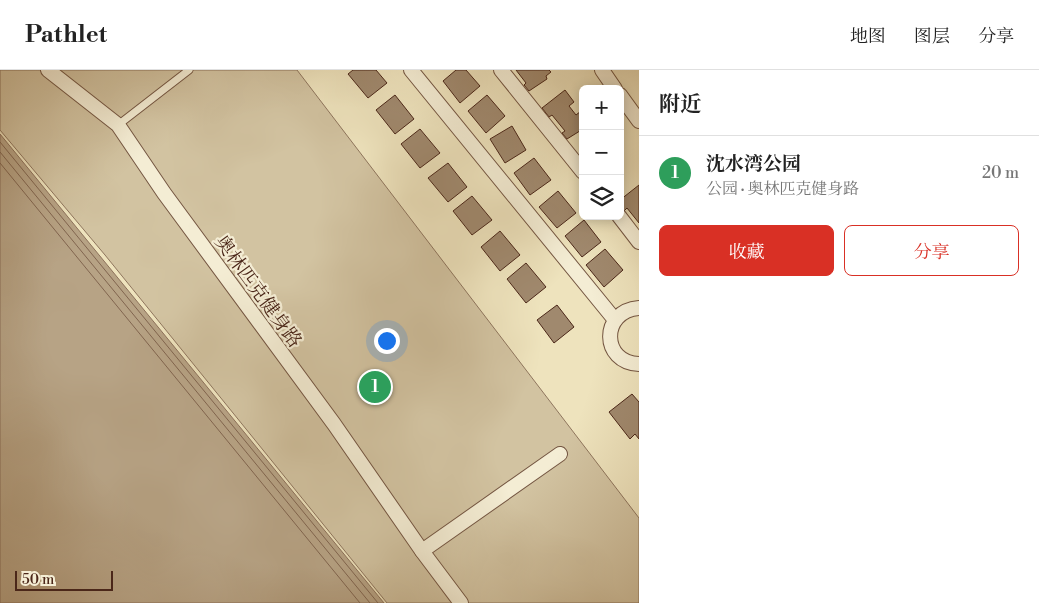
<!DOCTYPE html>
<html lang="zh">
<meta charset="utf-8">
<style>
body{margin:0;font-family:"Libre Bodoni","Noto Serif SC",serif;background:#f6f6f6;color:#222}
.controls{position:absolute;right:15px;top:15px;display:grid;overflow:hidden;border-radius:8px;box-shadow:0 2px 12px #0003}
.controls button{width:45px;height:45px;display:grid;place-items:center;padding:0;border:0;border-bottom:1px solid #e0e0e0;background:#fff;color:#222;font:25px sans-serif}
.scale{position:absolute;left:15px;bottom:12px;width:98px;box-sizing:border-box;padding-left:5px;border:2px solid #4b2719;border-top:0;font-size:14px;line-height:18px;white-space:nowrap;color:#4b2719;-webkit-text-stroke:4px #f4edd4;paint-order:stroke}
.you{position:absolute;left:386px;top:270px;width:18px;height:18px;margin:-12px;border:4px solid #fff;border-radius:50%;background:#1a73e8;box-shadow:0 0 0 8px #1a73e833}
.badge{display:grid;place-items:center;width:32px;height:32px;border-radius:50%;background:#d93025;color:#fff;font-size:16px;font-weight:700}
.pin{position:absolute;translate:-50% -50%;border:2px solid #fff;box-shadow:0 1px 5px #0006}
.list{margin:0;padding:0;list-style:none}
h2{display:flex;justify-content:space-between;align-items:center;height:65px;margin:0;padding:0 20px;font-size:21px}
h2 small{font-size:16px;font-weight:400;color:#767676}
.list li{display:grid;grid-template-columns:32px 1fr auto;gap:15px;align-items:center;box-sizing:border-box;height:75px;padding:0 20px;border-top:1px solid #e0e0e0}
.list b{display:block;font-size:19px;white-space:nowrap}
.list p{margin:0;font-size:16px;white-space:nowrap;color:#767676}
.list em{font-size:16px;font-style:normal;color:#767676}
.actions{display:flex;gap:10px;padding:15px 20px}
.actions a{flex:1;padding:11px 0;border:1px solid #d93025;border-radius:8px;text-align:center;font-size:18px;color:#d93025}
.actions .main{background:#d93025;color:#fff}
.icon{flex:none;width:28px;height:28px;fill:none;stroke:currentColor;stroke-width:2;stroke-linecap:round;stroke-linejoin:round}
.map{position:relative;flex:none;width:639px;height:533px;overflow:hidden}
header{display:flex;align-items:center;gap:30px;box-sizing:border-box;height:70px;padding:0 25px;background:#fff;border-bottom:1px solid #e0e0e0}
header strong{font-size:24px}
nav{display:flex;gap:28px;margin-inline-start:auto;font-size:18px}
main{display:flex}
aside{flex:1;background:#fff}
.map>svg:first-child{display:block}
.green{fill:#d2c3a1;stroke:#8e755d}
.water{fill:#b7a385;stroke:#8c715a}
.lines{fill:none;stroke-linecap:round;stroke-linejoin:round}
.shore{stroke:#81654f;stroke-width:1}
.building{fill:#a0896e;stroke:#4b2719}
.service-casing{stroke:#745642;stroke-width:9}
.minor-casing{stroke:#745642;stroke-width:16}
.service{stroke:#f4edd4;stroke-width:7}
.minor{stroke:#f4edd4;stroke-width:14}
.labels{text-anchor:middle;stroke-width:4.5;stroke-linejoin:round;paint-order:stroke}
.street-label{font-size:19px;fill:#4b2719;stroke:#f4edd4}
</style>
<header>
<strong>Pathlet</strong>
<nav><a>地图</a><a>图层</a><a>分享</a></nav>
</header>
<main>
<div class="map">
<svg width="639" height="533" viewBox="0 0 639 533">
<rect width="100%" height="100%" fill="#eee3bd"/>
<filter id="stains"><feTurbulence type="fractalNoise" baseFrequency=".004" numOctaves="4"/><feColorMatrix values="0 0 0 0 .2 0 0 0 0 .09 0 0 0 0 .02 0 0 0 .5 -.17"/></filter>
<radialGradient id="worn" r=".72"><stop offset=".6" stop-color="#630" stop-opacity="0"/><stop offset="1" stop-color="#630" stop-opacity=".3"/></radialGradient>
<path class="green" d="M0,0H297L639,448V533H387L105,185L0,60Z"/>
<path class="water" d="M0,64L384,533H0Z"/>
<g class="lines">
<g class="shore">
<path d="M0,72L378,533"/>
<path d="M0,82L370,533"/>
<path d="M0,93L360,533"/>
</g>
</g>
<g class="building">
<path d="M353,0H376L387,13L368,28L348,4Z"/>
<path d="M456,0H466L480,16L460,33L443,11Z"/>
<path d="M516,0H549L551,2L546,6L547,9L529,21L524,15L526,13Z"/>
<path d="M565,20L574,32L569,36L576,45L581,41L583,43V59L567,69L562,63L565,61L552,45L549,47L542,38Z"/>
<path d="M395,25L414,49L395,64L376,40Z"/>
<path d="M487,25L505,46L486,63L468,41Z"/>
<path d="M512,56L526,80L505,93L490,69Z"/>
<path d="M420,59L440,83L420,98L401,74Z"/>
<path d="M534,88L551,110L530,125L514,103Z"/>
<path d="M448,93L467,117L448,132L428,108Z"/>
<path d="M639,115V153L627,138L624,141L620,135V130Z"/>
<path d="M558,121L576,143L557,158L539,137Z"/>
<path d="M472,126L492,150L472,165L453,141Z"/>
<path d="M584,150L601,172L582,187L565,166Z"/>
<path d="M500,161L520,185L500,201L481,177Z"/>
<path d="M605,179L623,200L604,217L586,195Z"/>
<path d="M526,193L546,217L526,233L507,209Z"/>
<path d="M557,235L574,257L554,273L537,250Z"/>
<path d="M632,324L639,332V369L635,364L630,369L609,342Z"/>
</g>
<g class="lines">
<g class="service-casing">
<path id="service" d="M118,55L189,0"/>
</g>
<g class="minor-casing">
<g id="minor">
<path d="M48,0L118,55L164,123L334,354L422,481L461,533"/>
<path d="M411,0L615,250"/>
<path d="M501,0L583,102"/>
<path d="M602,0L615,19"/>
<path d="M620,25L639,51"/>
<path d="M619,146L639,172"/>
<path d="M639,238C600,241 601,293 639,294"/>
<path d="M422,481L560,384"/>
</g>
</g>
<use href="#service" class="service"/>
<use href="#minor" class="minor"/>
</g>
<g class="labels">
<g class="street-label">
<text transform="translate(259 221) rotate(54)" y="7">奥林匹克健身路</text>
</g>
</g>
<rect width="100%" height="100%" filter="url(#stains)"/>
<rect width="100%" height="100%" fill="url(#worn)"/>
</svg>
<div class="controls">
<button>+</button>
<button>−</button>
<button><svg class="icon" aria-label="layers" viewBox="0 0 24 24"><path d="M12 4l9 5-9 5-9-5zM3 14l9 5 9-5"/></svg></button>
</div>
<div class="scale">50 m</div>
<div class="you"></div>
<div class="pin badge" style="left:375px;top:317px;background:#2e9e5b">1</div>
</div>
<aside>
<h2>附近<small></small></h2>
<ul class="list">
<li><span class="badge" style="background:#2e9e5b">1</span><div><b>沈水湾公园</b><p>公园 · 奥林匹克健身路</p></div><em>20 m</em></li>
</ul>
<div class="actions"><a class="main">收藏</a><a>分享</a></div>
</aside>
</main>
